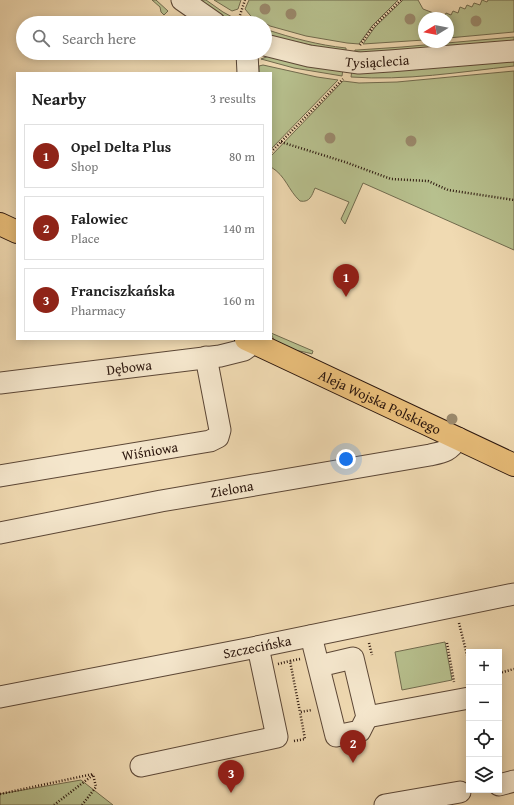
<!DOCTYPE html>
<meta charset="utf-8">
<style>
body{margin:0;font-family:"Gentium Book Plus",serif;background:#f2f2f2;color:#222}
.controls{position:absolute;right:12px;bottom:12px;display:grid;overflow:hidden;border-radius:0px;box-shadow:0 2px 10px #0003}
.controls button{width:36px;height:36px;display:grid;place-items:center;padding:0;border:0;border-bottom:1px solid #e0e0e0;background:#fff;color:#222;font:20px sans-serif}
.compass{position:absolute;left:418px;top:12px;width:36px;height:36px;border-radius:50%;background:#fff;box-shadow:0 2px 10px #0003;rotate:260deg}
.you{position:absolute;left:346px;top:459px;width:14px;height:14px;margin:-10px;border:3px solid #fff;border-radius:50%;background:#1a73e8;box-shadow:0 0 0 6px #1a73e833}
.badge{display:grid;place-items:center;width:26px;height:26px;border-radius:50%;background:#8f2418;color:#fff;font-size:13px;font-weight:700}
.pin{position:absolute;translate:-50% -33px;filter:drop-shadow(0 1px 2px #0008)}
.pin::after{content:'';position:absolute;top:21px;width:14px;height:12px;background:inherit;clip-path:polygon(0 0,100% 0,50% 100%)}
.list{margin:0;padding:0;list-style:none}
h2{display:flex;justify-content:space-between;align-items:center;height:52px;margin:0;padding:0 16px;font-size:17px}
h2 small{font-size:13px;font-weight:400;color:#767676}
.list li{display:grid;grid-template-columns:26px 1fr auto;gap:12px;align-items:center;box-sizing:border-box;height:64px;margin:0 8px 8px;padding:0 8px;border:1px solid #e0e0e0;border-radius:0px}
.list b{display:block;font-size:15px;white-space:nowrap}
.list p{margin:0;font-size:13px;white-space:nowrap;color:#767676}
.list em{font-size:13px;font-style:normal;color:#767676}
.icon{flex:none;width:22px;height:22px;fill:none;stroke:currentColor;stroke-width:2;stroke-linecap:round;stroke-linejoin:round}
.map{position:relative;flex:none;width:514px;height:805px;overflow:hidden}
.search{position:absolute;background:#fff;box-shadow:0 2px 10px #0003;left:16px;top:16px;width:256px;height:44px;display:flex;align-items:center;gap:10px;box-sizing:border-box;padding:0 14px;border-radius:22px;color:#767676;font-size:15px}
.panel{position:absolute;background:#fff;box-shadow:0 2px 10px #0003;left:16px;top:72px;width:256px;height:268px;border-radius:0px}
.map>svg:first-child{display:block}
.green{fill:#b7c08e;stroke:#716b4e}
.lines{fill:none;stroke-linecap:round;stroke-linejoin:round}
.minor-casing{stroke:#5c4736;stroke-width:23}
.major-casing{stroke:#2b160d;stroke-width:24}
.path{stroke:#2b160d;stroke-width:2.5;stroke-dasharray:1 2;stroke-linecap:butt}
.minor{stroke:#f5e7cd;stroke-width:21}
.major{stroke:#e8bd79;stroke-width:22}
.tree{fill:#9b8a6d}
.labels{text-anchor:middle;stroke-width:4;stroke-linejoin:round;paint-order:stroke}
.street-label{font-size:14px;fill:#2b160d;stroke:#f5e7cd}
</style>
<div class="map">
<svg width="514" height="805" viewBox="0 0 514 805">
<rect width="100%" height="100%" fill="#f0dab2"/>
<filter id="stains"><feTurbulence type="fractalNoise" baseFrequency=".005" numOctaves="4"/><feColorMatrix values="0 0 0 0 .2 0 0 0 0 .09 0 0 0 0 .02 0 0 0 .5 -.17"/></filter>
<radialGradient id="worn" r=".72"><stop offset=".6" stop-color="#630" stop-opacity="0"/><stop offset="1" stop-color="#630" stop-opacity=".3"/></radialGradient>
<g class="green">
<path d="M152,0H156L168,11L164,15L161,12L160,7Z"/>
<path d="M197,0H206L223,12L234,18L232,22Z"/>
<path d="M214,0H241L238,9L232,11Z"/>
<path d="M249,0H398L372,26L359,44L347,43L306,36L270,26L265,23L255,21L245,9Z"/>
<path d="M403,0H418L423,9L444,17L446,13L451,15L453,11L458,13L460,7L465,9L467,5L472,7L474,3L480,5L482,0L487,2L488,0H514V32L448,38V18H424V40L363,44L375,27Z"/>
<path d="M265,29C292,38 318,45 346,48V53L265,35Z"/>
<path d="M514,37V42L354,54L355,50H357L402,47Z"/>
<path d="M269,56L343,69L342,76L294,68L261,59Z"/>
<path d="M514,59V66C460,72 405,81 351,77L352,70Z"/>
<path d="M263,65L317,77L338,80L271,149V73H259V66Z"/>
<path d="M514,71V250L363,183L345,224L341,219L349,202L315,188C312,195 310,203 300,201C288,190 286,176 271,167V156L343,81L359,83L397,82Z"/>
<path d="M271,333L313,351L312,354C297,349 276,351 271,333Z"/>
<path d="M445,642L452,680L402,690L395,652Z"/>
<path d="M81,780L113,805H0V794Z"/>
</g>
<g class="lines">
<g class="minor-casing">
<g id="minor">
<path d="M182,0L215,23"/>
<path id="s1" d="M265,45L309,56L359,63L390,61L514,51"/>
<path d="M247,53L248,73"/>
<path id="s2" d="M0,383L220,356L244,350L259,339"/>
<path id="s3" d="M0,476L210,441L218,437L220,430L206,357"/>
<path id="s4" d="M0,533L161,501L430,455C444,452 450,451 458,438"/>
<path d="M311,636L336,736L360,731L367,717L353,658L319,666"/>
<path id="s5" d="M0,697L252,648L514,594"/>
<path d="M367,717L469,698"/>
<path d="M141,766L277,737L258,647"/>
<path d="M499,785L514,781"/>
<path d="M385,805L460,792"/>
</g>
</g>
<g class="major-casing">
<g id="major">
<path d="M0,224L17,232"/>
<path id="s6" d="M246,339L514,465"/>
</g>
</g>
<g class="path">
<path d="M236,23L239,18L245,0"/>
<path d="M360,45L373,27L401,0"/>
<path d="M281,142L345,162L391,179L428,181L448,190L514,200"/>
<path d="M271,152L343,79"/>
<path d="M459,623L469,663"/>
<path d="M369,643L372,655"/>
<path d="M447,643L454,682"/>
<path d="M300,659L290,661L300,712L312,710"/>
<path d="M278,664L290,661"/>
<path d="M499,673L514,669"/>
<path d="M294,741L305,739L300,712"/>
<path d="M0,794L93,774"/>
<path d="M54,805L93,775"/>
<path d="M82,805L96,787L93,774"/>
</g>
<use href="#minor" class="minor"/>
<use href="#major" class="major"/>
</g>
<g class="tree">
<circle cx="265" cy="9" r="5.5"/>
<circle cx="291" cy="14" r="5.5"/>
<circle cx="410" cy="19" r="5.5"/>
<circle cx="476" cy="21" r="5.5"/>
<circle cx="330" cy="138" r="5.5"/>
<circle cx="411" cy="141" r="5.5"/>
<circle cx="452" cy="419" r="5.5"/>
</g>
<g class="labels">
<g class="street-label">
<text dy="5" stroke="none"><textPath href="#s1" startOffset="114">Tysiąclecia</textPath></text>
<text dy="5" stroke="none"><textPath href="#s2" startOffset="130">Dębowa</textPath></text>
<text dy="5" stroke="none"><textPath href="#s6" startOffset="148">Aleja Wojska Polskiego</textPath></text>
<text dy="5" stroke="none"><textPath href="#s3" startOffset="152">Wiśniowa</textPath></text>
<text dy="5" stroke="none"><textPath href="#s4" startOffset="236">Zielona</textPath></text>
<text dy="5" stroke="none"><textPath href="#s5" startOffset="262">Szczecińska</textPath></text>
</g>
</g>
<rect width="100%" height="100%" filter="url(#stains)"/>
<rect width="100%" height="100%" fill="url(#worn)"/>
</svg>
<div class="controls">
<button>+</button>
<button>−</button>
<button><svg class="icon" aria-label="locate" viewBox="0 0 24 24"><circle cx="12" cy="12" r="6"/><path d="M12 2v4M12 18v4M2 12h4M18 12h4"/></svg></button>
<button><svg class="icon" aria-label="layers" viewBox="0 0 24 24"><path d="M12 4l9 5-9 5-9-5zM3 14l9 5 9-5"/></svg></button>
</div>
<svg class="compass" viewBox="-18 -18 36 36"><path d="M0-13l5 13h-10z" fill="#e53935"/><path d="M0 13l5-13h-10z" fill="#767676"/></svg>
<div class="you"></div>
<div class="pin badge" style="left:346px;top:297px">1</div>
<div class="pin badge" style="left:353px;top:763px">2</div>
<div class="pin badge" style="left:231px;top:793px">3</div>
<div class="search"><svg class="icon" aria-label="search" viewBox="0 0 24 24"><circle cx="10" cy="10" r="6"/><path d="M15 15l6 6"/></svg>Search here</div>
<section class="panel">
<h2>Nearby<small>3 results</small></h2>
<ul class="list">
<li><span class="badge">1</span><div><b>Opel Delta Plus</b><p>Shop</p></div><em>80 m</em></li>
<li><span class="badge">2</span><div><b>Falowiec</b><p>Place</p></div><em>140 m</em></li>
<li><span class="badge">3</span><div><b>Franciszkańska</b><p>Pharmacy</p></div><em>160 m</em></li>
</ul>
</section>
</div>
